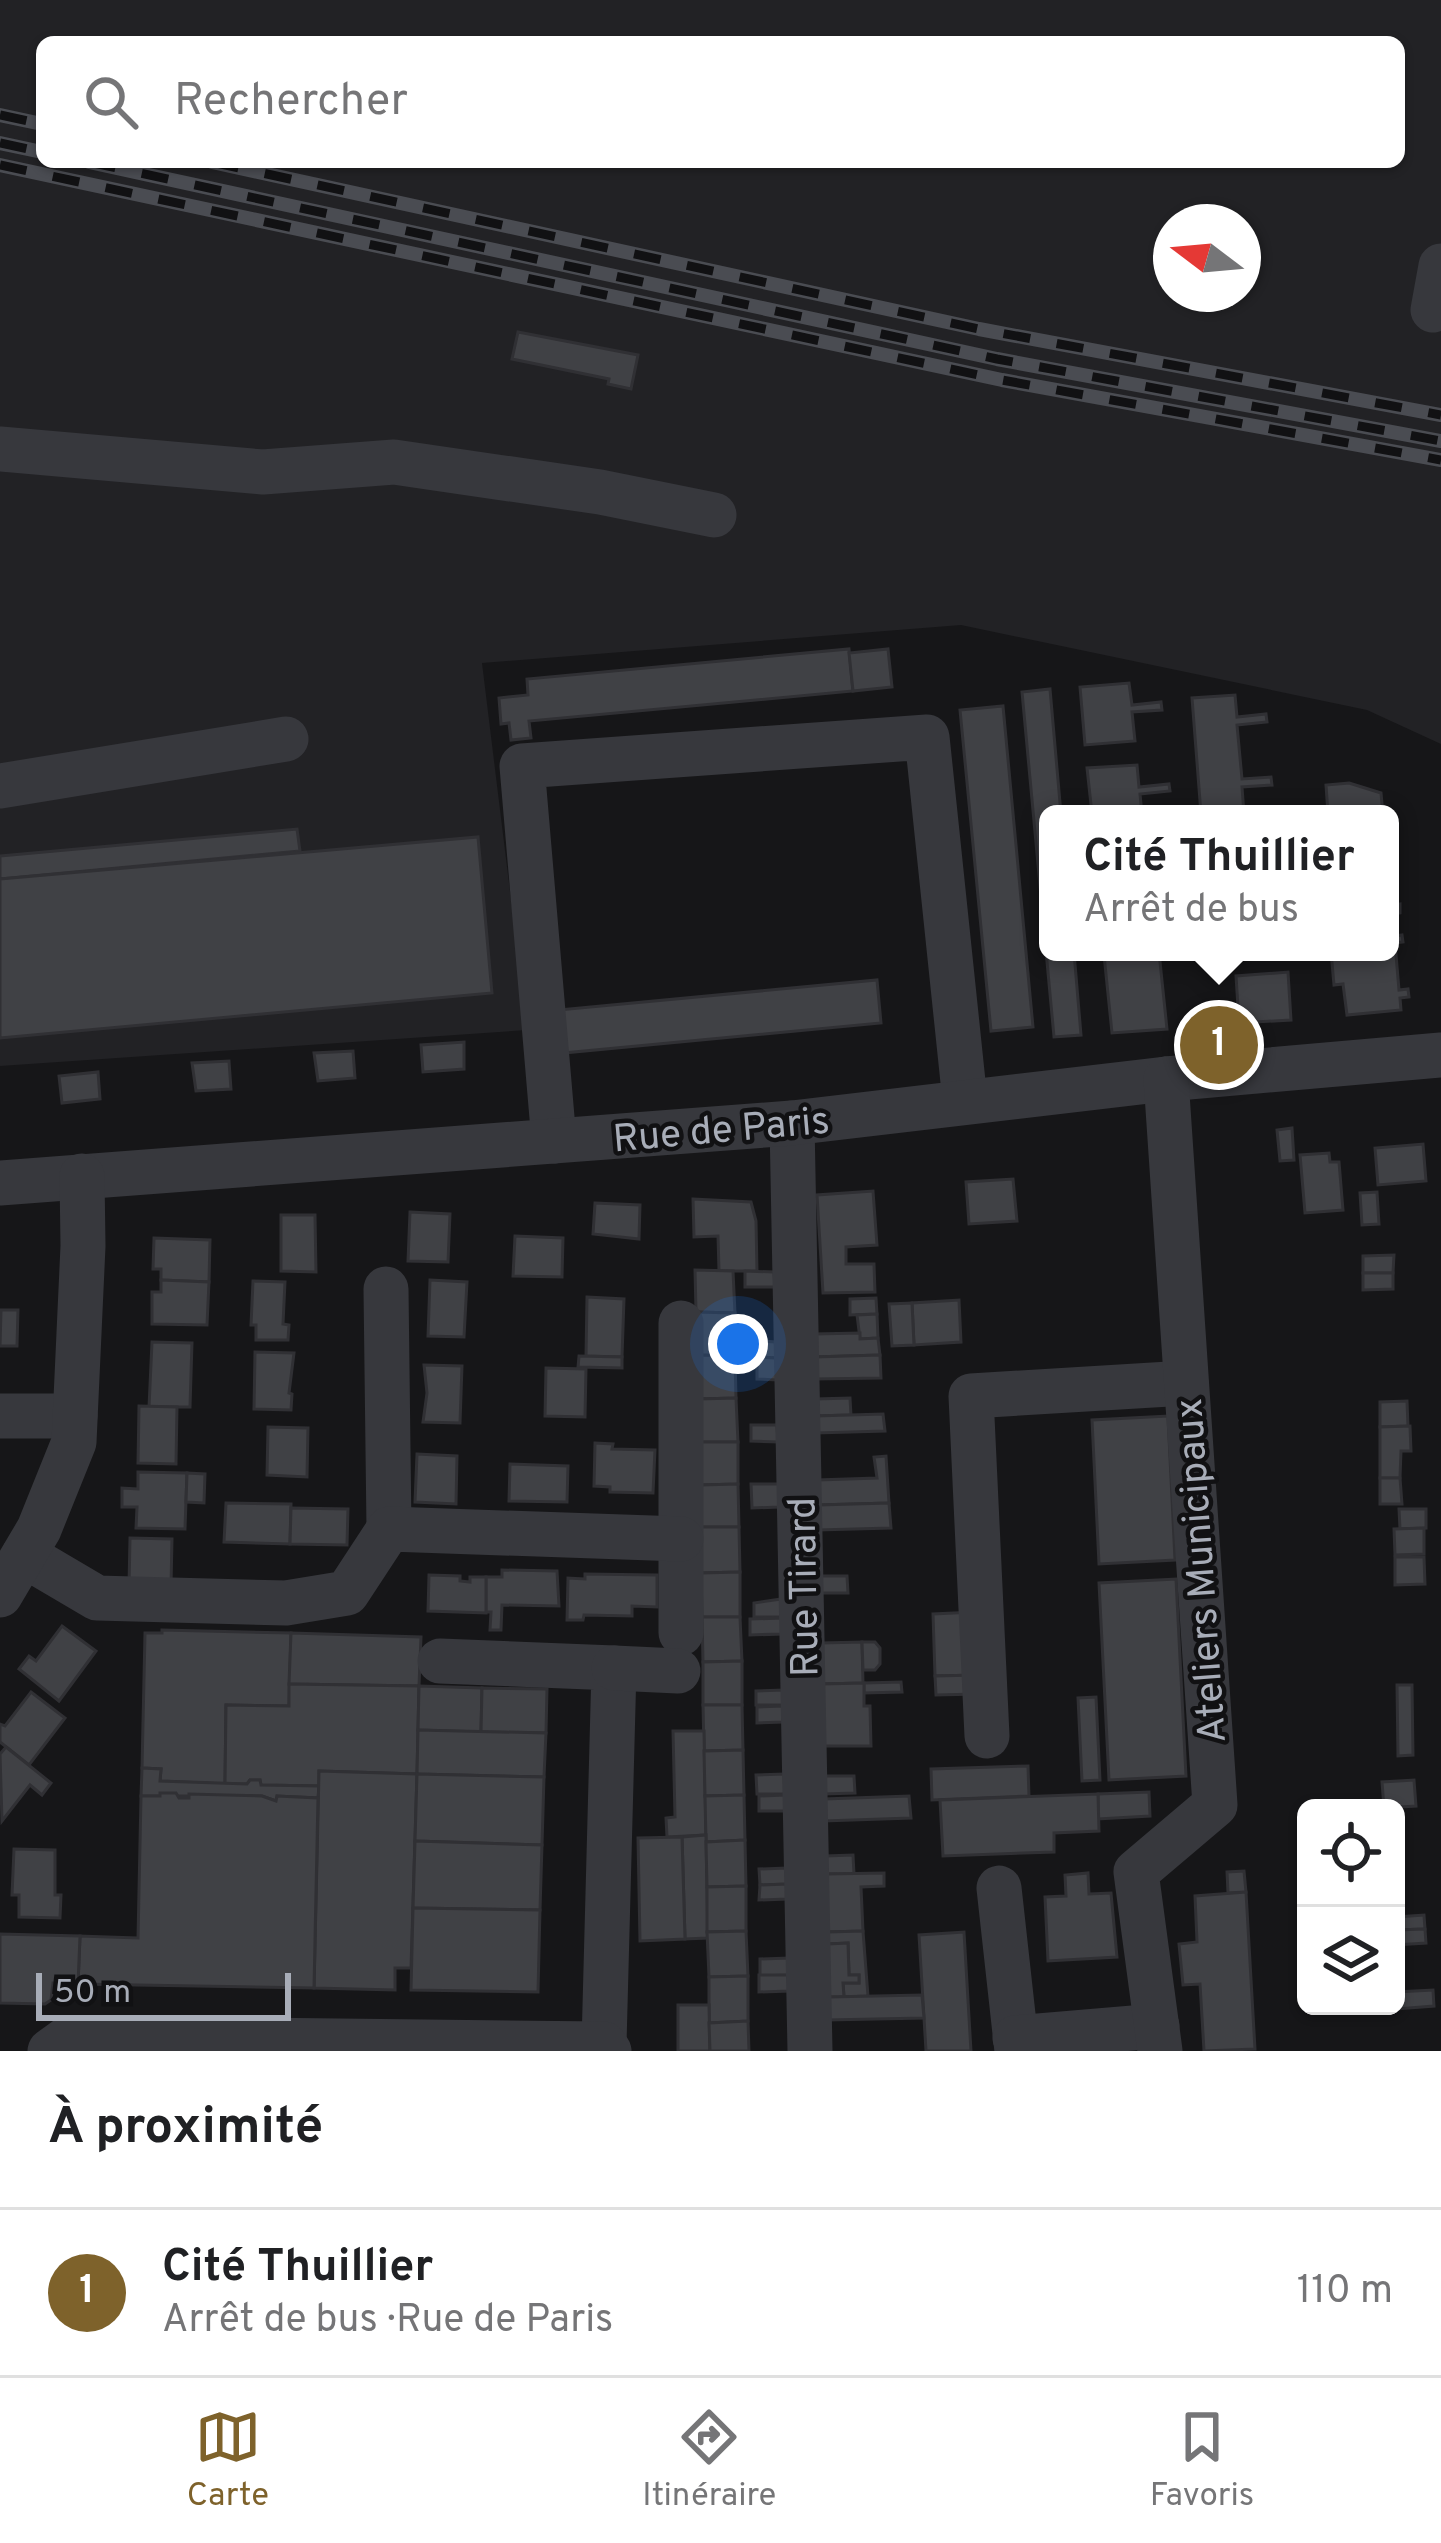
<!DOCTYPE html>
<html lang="fr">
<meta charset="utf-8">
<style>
body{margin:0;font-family:Overpass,sans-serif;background:#f2f2f2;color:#202124}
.controls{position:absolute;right:36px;bottom:36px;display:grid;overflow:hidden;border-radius:18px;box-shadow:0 3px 9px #0004}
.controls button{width:108px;height:108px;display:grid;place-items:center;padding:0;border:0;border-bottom:3px solid #e0e0e0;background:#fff;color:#202124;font:60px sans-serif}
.compass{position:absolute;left:1153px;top:204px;width:108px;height:108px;border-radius:50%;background:#fff;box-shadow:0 3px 9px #0004;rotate:286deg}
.scale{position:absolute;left:36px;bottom:30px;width:255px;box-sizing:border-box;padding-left:12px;border:6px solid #a8adb8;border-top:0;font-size:33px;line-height:42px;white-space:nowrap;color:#a8adb8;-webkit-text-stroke:9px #111113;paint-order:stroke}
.you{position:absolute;left:738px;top:1344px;width:42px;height:42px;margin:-30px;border:9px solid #fff;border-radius:50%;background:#1a73e8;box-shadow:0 0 0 18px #1a73e833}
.badge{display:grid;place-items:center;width:78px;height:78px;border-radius:50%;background:#7e622b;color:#fff;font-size:39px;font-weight:700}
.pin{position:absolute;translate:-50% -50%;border:6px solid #fff;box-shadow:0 3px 12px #0006}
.popup{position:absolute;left:1039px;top:805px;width:360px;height:156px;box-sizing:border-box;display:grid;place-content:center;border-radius:18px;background:#fff;filter:drop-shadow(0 3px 9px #0005);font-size:39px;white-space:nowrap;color:#757577}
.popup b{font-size:45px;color:#202124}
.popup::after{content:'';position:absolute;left:50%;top:100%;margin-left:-24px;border:24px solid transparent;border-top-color:#fff}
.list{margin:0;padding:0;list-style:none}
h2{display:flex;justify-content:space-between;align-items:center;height:156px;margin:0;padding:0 48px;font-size:51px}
h2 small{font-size:39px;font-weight:400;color:#757577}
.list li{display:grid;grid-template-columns:78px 1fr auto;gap:36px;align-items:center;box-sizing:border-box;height:168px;padding:0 48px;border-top:3px solid #e0e0e0}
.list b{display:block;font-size:45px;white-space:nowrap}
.list p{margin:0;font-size:39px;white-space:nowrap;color:#757577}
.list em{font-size:39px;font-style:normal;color:#757577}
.icon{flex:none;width:66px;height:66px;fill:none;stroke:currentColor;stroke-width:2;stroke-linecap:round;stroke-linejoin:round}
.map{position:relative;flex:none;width:1441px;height:2051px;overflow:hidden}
.search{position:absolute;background:#fff;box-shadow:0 3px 9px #0004;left:36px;right:36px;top:36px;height:132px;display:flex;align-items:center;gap:30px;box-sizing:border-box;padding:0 42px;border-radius:18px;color:#757577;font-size:45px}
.sheet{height:324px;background:#fff}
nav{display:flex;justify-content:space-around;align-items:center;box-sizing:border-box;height:168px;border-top:3px solid #e0e0e0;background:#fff;font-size:33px;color:#757577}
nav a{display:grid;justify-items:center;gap:6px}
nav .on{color:#7e622b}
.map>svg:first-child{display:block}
.built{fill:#222225;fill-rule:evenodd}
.building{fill:#404145;stroke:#303034;stroke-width:3}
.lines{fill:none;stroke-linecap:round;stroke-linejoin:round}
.minor{stroke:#37383d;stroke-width:45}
.rail-casing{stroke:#4a4c52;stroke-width:14}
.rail{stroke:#111113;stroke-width:9;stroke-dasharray:27;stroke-linecap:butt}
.labels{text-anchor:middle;stroke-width:9;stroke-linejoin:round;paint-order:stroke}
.street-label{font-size:39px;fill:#a8adb8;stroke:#111113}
</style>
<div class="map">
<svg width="1441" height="2051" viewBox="0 0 1441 2051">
<rect width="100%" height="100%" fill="#161618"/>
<path class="built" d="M0,0H1441V744L1367,710L961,625L482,663L527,1030L0,1066ZM42,42H1399V162H42ZM1171,222H1243V294H1171Z"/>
<g class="building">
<path d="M518,332L638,355L631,389L608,384L609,379L512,359Z"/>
<path d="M849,649L853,691L529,721L531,738L511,740L509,723L501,724L499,698L528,695L527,679Z"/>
<path d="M888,649L892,687L853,691L849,653Z"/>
<path d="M1129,683L1132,705L1161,702L1162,710L1132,712L1135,741L1085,745L1080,687Z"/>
<path d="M1050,689L1061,814H1048V952H1074L1081,1035L1054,1037L1022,692Z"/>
<path d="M1235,695L1237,717L1266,714L1267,722L1237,725L1242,779L1271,777L1272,785L1242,787L1244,814H1201L1192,698Z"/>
<path d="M1003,706L1033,1027L991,1031L960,710Z"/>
<path d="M1137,765L1139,787L1169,784L1170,791L1140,794L1142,814H1092L1087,768Z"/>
<path d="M1349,783L1381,793L1383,814H1328L1326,785Z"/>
<path d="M297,829L300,851L0,879V856Z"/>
<path d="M478,837L492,993L0,1038V879Z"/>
<path d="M1390,895L1391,905L1400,904V913L1392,914L1394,936L1402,935L1403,942L1395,943L1399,990L1408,989L1409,997L1400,998L1401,1010L1347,1015L1343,984L1334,985L1331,952H1390Z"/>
<path d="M1159,952L1167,1029L1112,1033L1104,955Z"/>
<path d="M1288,972L1291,1020L1239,1023L1236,976Z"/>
<path d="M877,980L881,1023L563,1053L558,1010Z"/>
<path d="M464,1042V1069L423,1072L421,1045Z"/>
<path d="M353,1051L355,1078L318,1081L314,1053Z"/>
<path d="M229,1061L231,1089L196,1091L192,1063Z"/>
<path d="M98,1072L100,1099L62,1103L59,1076Z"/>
<path d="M1292,1128L1294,1160L1280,1161L1277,1130Z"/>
<path d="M1423,1144L1426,1181L1378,1185L1375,1148Z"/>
<path d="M1329,1153L1330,1162H1339L1343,1210L1305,1213L1300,1155Z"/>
<path d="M1013,1179L1017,1221L969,1224L966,1182Z"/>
<path d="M873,1191L877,1245L846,1247V1264H874L875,1292L823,1293L817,1195Z"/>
<path d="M1377,1192L1379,1224L1362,1225L1360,1193Z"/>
<path d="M693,1199L751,1202L756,1221L757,1271H719L718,1236L694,1237Z"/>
<path d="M595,1203L640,1205L639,1239L593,1234Z"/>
<path d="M410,1212L450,1214L448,1262L408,1261Z"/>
<path d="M281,1215H315L316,1272L281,1271Z"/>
<path d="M515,1236L563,1238L562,1277L513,1276Z"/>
<path d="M154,1238L210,1240L209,1282L161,1280V1269H153Z"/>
<path d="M1394,1255L1393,1273H1363V1256Z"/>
<path d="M695,1270L733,1271L735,1313L696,1312Z"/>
<path d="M745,1271L774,1272L775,1287H745Z"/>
<path d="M1363,1273H1393V1289L1363,1290Z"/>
<path d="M161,1280L209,1282L207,1325L152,1324V1292H161Z"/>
<path d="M430,1280L467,1282L464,1337L428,1336Z"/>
<path d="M253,1281L285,1282L283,1324L289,1325L288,1340H256V1325H251Z"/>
<path d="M587,1297L624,1299L622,1357L586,1356Z"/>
<path d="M876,1298L877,1314L850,1315V1299Z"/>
<path d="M959,1300L961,1342L914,1345L912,1303Z"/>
<path d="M912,1303L914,1345L892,1346L889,1304Z"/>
<path d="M1,1310H18L17,1346H0Z"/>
<path d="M696,1312L735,1313V1356L697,1355Z"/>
<path d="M877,1314L878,1338L860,1339L857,1315Z"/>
<path d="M860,1333V1339L878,1338L880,1355L814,1357V1334Z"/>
<path d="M749,1340L776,1342V1358L749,1357Z"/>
<path d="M152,1342L192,1343L190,1407H149Z"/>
<path d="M255,1352L294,1353L289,1393L292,1394L291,1410L254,1409Z"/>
<path d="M697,1355L735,1356L736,1398L698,1399Z"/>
<path d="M880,1355L881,1378L815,1379L814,1357Z"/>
<path d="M579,1356L622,1357V1368L578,1367Z"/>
<path d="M757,1357L776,1358L777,1380L757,1379Z"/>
<path d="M424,1365L462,1366L460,1423L423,1422L427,1393Z"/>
<path d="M546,1368L586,1369L585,1417L545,1416Z"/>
<path d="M736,1398L738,1442H698V1399Z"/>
<path d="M850,1398L851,1415L815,1416V1399Z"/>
<path d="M1407,1401L1408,1426L1380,1427V1402Z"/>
<path d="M139,1406L177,1407L176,1464L138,1463Z"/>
<path d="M883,1414L885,1431L816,1433L815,1416Z"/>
<path d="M1168,1416L1175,1560L1099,1564L1092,1420Z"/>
<path d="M751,1425H777L778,1442L751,1441Z"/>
<path d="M1410,1426L1411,1451H1401L1400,1478H1380V1427Z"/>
<path d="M268,1427L308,1428L307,1477L267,1475Z"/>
<path d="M698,1442H738V1484L700,1485Z"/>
<path d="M595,1443L613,1444L612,1449L655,1450L653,1493L610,1492V1487L594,1486Z"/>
<path d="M417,1454L457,1456L456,1504L415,1502Z"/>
<path d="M886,1456L889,1503L818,1505L817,1480L877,1478L874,1457Z"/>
<path d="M510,1464L568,1466L567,1502L509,1501Z"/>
<path d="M138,1472L187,1473L185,1529L136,1528L137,1507H122V1488L138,1489Z"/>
<path d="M187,1473L205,1474L204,1503L186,1502Z"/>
<path d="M1380,1478H1400L1402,1504H1380Z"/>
<path d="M738,1484L739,1527H700V1485Z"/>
<path d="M751,1484H779V1507L752,1508Z"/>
<path d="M226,1503L291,1504L290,1544L224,1542Z"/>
<path d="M889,1503L891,1528L818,1530V1505Z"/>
<path d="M291,1508L348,1509L347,1545L290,1544Z"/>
<path d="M1399,1509H1426V1528L1400,1529Z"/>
<path d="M700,1527H739L740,1572L701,1573Z"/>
<path d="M1424,1528V1554L1395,1555L1394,1529Z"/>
<path d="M130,1538L172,1539L171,1586L129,1585Z"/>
<path d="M1395,1557H1424L1425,1584L1395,1585Z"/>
<path d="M502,1570L557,1571L559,1606L502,1605L501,1630H490L491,1612H486V1577H502Z"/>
<path d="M740,1572V1617H702L701,1573Z"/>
<path d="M585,1574L657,1575V1607L632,1606V1616L584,1615L583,1620H567L568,1578L585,1579Z"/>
<path d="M429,1575L460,1576V1581L470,1582V1577H486V1613L428,1611Z"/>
<path d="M820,1576H847L848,1593H819Z"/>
<path d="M1176,1579L1186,1776L1109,1780L1099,1583Z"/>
<path d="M781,1599L782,1617H754V1603Z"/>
<path d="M974,1612L977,1675L935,1676L933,1614Z"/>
<path d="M702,1617H740L742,1661L703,1662Z"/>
<path d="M782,1618V1634L750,1635V1619Z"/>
<path d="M62,1626L96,1651L59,1701L19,1669L29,1656L36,1661Z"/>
<path d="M162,1630L291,1633L289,1706L226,1705L225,1784L160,1781L161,1769L142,1768L145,1633H162Z"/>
<path d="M291,1633L421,1637L419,1686L289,1684Z"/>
<path d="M862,1642L863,1683L821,1684V1643Z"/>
<path d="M862,1642H875L880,1648V1664L875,1670H863Z"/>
<path d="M742,1661V1705H703V1662Z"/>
<path d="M977,1675L978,1694L936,1695L935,1676Z"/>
<path d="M901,1682L902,1692L864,1693V1683Z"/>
<path d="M864,1683V1706H870L871,1746H822L821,1684Z"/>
<path d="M289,1684L419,1686L417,1774L319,1771V1786L261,1785L260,1780H250L247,1784H225L226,1705L289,1706Z"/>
<path d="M1397,1685H1412L1413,1755L1398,1756Z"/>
<path d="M419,1686L482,1688L481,1732L418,1730Z"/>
<path d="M482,1688L547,1689L546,1733L481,1732Z"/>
<path d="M783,1690V1705H756V1691Z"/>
<path d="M31,1692L65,1718L29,1765L0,1742V1724L5,1726Z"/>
<path d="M1096,1697L1100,1780L1082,1781L1078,1698Z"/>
<path d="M703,1705H742L743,1750L704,1751Z"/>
<path d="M783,1706V1722L757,1723V1707Z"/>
<path d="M418,1730L546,1733L544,1777L417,1774Z"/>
<path d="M673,1731H704L706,1835L667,1837L666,1818L675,1817Z"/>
<path d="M6,1747L51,1783L42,1795L30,1785L2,1821L0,1754Z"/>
<path d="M743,1750L744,1795L705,1796L704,1751Z"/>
<path d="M1028,1766L1029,1796L932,1800L931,1769Z"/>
<path d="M142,1768L161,1769L160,1781L247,1784L250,1780H260L261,1785L319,1786L318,1798L277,1796L276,1801L262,1796H141Z"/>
<path d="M319,1771L417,1774L411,1968H395V1990L314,1988Z"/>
<path d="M417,1774L544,1777L542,1845L415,1841Z"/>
<path d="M784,1774L785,1794H757L756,1775Z"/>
<path d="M823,1776H854L855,1793L824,1794Z"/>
<path d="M1414,1780L1416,1806L1384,1808L1382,1782Z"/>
<path d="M1149,1792L1150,1816L1098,1819V1794Z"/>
<path d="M160,1793H176L179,1798H189V1794L262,1796L276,1801L277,1796L318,1798L314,1988L78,1984L80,1936L138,1938L141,1796H160Z"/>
<path d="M1098,1794L1099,1831L1054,1833V1852L943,1856L940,1800Z"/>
<path d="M744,1795L745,1840L706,1842L705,1796Z"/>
<path d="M785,1795L786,1811H759V1796Z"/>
<path d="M909,1796L911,1818L824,1821V1799Z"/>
<path d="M706,1835L708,1938L685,1939L682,1837Z"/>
<path d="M682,1837L685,1939L640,1941L638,1838Z"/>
<path d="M745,1840L746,1886L707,1887L706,1842Z"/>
<path d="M415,1841L542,1845L540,1910L413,1908Z"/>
<path d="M14,1849L55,1850V1895H61L60,1918L19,1917V1895H12Z"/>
<path d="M853,1855L854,1874H825V1856Z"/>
<path d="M786,1868L787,1884L760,1885L759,1869Z"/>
<path d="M1244,1871L1246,1892L1228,1893L1227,1872Z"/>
<path d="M884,1873V1886L861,1887L863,1931L828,1932L825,1874Z"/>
<path d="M1088,1873L1089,1894L1111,1893L1117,1957L1048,1961L1045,1897L1066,1896L1065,1875Z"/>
<path d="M787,1884V1899L759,1900L760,1885Z"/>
<path d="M746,1886V1931L707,1932V1887Z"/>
<path d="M1246,1892L1255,2049L1204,2051L1200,1984L1183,1985L1179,1944L1197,1942L1195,1896Z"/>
<path d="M413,1908L540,1910L538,1992L411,1990Z"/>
<path d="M1424,1915L1425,1929L1396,1930V1917Z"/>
<path d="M1425,1929L1426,1943L1396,1945V1930Z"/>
<path d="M746,1931L748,1976L709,1977L707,1932Z"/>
<path d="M863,1931L868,1996L844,1997L843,1983H859V1975H849L848,1943L827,1944V1932Z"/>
<path d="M964,1932L971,2051H926L919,1935Z"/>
<path d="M0,1934L80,1936L78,1984L53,1983L51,2000L45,2004L0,2003Z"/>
<path d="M848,1943L849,1975H859V1983H843L844,1997H828L827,1944Z"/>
<path d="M788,1958V1975L760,1976V1959Z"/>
<path d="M759,1975H788L789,1991L759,1992Z"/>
<path d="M748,1976V2021L709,2023V1977Z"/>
<path d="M1433,1990L1434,2006L1397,2009L1396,1992Z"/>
<path d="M922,1995L924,2018L828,2020V1997Z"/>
<path d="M678,2005H709L710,2051H678Z"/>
<path d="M748,2021L749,2051H710L709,2023Z"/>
</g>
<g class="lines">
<g class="minor">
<path d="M1433,310L1441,266"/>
<path d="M0,449L263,472L394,462L600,492L714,515"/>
<path d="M0,786L286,739"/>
<path d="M792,1123L810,2051"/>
<path d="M554,1141L522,766L927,737L965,1101"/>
<path d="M0,1183L792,1123L1166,1079L1441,1055"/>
<path d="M386,1289L389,1529"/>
<path d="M681,1323V1633"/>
<path d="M0,1416H75"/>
<path d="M24,1555L97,1598L286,1603L347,1593L389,1529L681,1539"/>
<path d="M0,1595L39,1529L74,1442L83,1246L82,1176"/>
<path d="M440,1661L614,1668L604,2044"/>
<path d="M614,1668L678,1671"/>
<path d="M987,1736L971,1396L1186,1383"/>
<path d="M999,1888L1017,2051"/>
<path d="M1015,2038L1157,2026"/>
<path d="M50,2051L68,2038L604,2044L609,2051"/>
<path d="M1160,2051L1136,1872L1215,1805L1166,1079"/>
</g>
<g class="rail-casing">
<g id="rail">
<path d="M0,115L42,124"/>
<path d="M0,143L42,152"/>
<path d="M89,162L997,359L1441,441"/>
<path d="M212,162L979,329L1441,415"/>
<path d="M0,165L1002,380L1441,460"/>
</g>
</g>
<use href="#rail" class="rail"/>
</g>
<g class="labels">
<g class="street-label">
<text transform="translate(721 1128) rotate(-5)" y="14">Rue de Paris</text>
<text transform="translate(1199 1571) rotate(-94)" y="14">Ateliers Municipaux</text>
<text transform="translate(802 1587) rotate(-91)" y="14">Rue Tirard</text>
</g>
</g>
</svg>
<div class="controls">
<button><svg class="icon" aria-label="locate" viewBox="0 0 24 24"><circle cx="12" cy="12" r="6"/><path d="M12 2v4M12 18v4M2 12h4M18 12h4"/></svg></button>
<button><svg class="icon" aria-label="layers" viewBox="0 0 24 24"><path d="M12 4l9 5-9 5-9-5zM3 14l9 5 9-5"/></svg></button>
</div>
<svg class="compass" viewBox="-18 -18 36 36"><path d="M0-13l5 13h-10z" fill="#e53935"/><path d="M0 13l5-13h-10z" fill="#757577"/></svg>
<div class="scale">50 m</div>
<div class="you"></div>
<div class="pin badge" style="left:1219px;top:1045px">1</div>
<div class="popup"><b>Cité Thuillier</b>Arrêt de bus</div>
<div class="search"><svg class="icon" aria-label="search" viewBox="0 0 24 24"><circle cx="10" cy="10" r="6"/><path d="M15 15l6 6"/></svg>Rechercher</div>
</div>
<section class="sheet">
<h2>À proximité<small></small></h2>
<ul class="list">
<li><span class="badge">1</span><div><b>Cité Thuillier</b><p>Arrêt de bus · Rue de Paris</p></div><em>110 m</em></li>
</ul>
</section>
<nav>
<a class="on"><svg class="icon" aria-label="map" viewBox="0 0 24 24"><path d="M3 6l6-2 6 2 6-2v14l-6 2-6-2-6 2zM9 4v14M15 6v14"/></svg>Carte</a>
<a><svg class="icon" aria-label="directions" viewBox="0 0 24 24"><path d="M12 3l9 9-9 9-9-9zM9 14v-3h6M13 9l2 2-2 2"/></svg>Itinéraire</a>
<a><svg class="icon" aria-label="saved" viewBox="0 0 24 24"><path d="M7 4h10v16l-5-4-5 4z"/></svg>Favoris</a>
</nav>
